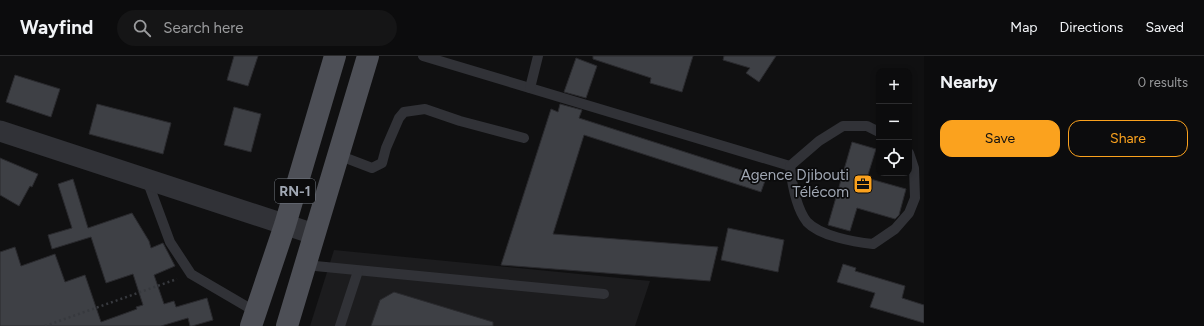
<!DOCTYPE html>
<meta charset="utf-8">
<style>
body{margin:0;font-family:Figtree,sans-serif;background:#151516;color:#f1f3f6}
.controls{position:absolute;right:12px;top:12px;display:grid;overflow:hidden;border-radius:8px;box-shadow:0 2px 6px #0003}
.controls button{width:36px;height:36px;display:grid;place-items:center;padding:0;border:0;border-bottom:1px solid #2c2c2e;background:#0c0c0d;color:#f1f3f6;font:20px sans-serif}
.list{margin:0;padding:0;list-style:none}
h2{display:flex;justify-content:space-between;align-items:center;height:52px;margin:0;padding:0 16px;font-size:17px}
h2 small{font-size:13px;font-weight:400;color:#9a9b9d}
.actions{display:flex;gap:8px;padding:12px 16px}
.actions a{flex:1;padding:9px 0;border:1px solid #fba21e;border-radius:12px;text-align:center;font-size:14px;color:#fba21e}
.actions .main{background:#fba21e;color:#111}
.icon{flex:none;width:22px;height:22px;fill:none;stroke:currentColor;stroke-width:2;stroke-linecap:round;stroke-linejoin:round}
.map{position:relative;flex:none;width:924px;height:270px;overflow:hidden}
header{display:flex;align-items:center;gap:24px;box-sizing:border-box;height:56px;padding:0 20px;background:#0c0c0d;border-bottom:1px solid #2c2c2e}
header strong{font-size:19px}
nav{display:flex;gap:22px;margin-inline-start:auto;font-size:14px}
.search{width:280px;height:36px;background:#151516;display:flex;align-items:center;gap:10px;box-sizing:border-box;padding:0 14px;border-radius:22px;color:#9a9b9d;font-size:15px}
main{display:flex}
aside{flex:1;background:#0c0c0d}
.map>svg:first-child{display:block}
.built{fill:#1c1c1e}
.building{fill:#3e4045;stroke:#2a2a2e}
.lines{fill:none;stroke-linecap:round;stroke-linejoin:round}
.path{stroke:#37393e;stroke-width:2.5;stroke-dasharray:2 3;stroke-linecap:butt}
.lane{stroke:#313237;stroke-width:10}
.street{stroke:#313237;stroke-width:21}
.primary{stroke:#4d4f56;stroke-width:22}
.labels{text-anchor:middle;stroke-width:3.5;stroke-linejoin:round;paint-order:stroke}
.shield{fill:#0b0b0c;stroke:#737881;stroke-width:1}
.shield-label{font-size:14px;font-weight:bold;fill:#a0a7b3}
.poi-label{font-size:15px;fill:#a0a7b3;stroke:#0b0b0c;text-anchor:end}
</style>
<header>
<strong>Wayfind</strong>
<div class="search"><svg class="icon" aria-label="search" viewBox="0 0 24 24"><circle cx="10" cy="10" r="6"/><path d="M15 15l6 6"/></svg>Search here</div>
<nav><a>Map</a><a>Directions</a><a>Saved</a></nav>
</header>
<main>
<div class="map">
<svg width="924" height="270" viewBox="0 0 924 270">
<rect width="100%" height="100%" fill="#101011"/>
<path class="built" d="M334,194L650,225L635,270H310Z"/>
<g class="building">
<path d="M234,0H258L248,30L227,24Z"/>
<path d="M593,0H693L682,36L650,27L651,22L593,3Z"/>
<path d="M724,0H776L759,26L746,17L750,12L723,4Z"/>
<path d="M576,2L597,10L586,42L564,36Z"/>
<path d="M15,19L60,33L51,61L6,46Z"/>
<path d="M97,48L171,67L163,98L89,78Z"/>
<path d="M560,48L582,54L579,62L766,122L761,136L584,79L553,178L718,191L710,225L501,209L551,53L558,56Z"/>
<path d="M234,51L261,58L251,96L224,89Z"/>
<path d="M852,86L876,93L867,122L906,133L899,159L895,163L857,152L850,175L828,169Z"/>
<path d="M0,102L38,118L32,131L30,130L19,150L0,139Z"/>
<path d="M73,123L88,172L132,157L149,185L151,192L163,187L175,210L154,219L164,248L174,245L176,251L207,242L213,264L192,270H190L188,262L161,270H0V196L15,191L21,210L55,198L65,226L85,219L101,266L137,253L136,251L143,249L133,218L106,227L91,181L52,193L48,179L72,172L58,128Z"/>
<path d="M728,172L784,184L778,216L721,204Z"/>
<path d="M843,208L856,212L855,215L905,230L902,242L924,249V267L870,251L875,237L837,226Z"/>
<path d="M394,236L493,266V270H371L380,244Z"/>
</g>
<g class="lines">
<path class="path" d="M45,270L177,223"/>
<g class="lane">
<path d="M423,0L790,110"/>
<path d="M530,32L538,0"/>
<path d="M338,99L372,112L382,107L386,92L399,62L404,56L425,53L460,65L524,82"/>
<path d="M790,110C792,128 796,152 807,166C820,180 854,186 873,188L895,173L909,157L915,142L914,112L909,97"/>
<path d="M790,110L819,85L843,70H867L879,76"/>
<path d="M147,124L170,186L191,218L256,256"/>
<path d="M305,209L604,238"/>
<path d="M340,270L358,215"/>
</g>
<path class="street" d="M0,75L314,178"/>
<g class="primary">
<path d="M251,270L285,169L335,0"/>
<path d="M287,270L368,0"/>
</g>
</g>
<defs>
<g id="office-square" transform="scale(1)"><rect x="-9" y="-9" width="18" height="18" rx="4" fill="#fba21e" stroke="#0b0b0c"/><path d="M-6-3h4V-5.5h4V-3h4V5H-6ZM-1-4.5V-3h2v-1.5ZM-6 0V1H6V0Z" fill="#111"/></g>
</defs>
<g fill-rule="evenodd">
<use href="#office-square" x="863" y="128"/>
</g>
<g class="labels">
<rect class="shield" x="275" y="123" width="40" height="24" rx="3"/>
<g class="shield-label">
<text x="295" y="140">RN-1</text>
</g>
<g class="poi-label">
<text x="849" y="124">Agence Djibouti<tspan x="849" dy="17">Télécom</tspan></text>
</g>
</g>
</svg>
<div class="controls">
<button>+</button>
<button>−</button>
<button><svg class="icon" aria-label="locate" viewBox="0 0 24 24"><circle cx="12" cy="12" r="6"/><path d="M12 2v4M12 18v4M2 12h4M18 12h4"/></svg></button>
</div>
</div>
<aside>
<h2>Nearby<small>0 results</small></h2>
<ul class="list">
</ul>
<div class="actions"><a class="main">Save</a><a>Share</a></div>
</aside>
</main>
